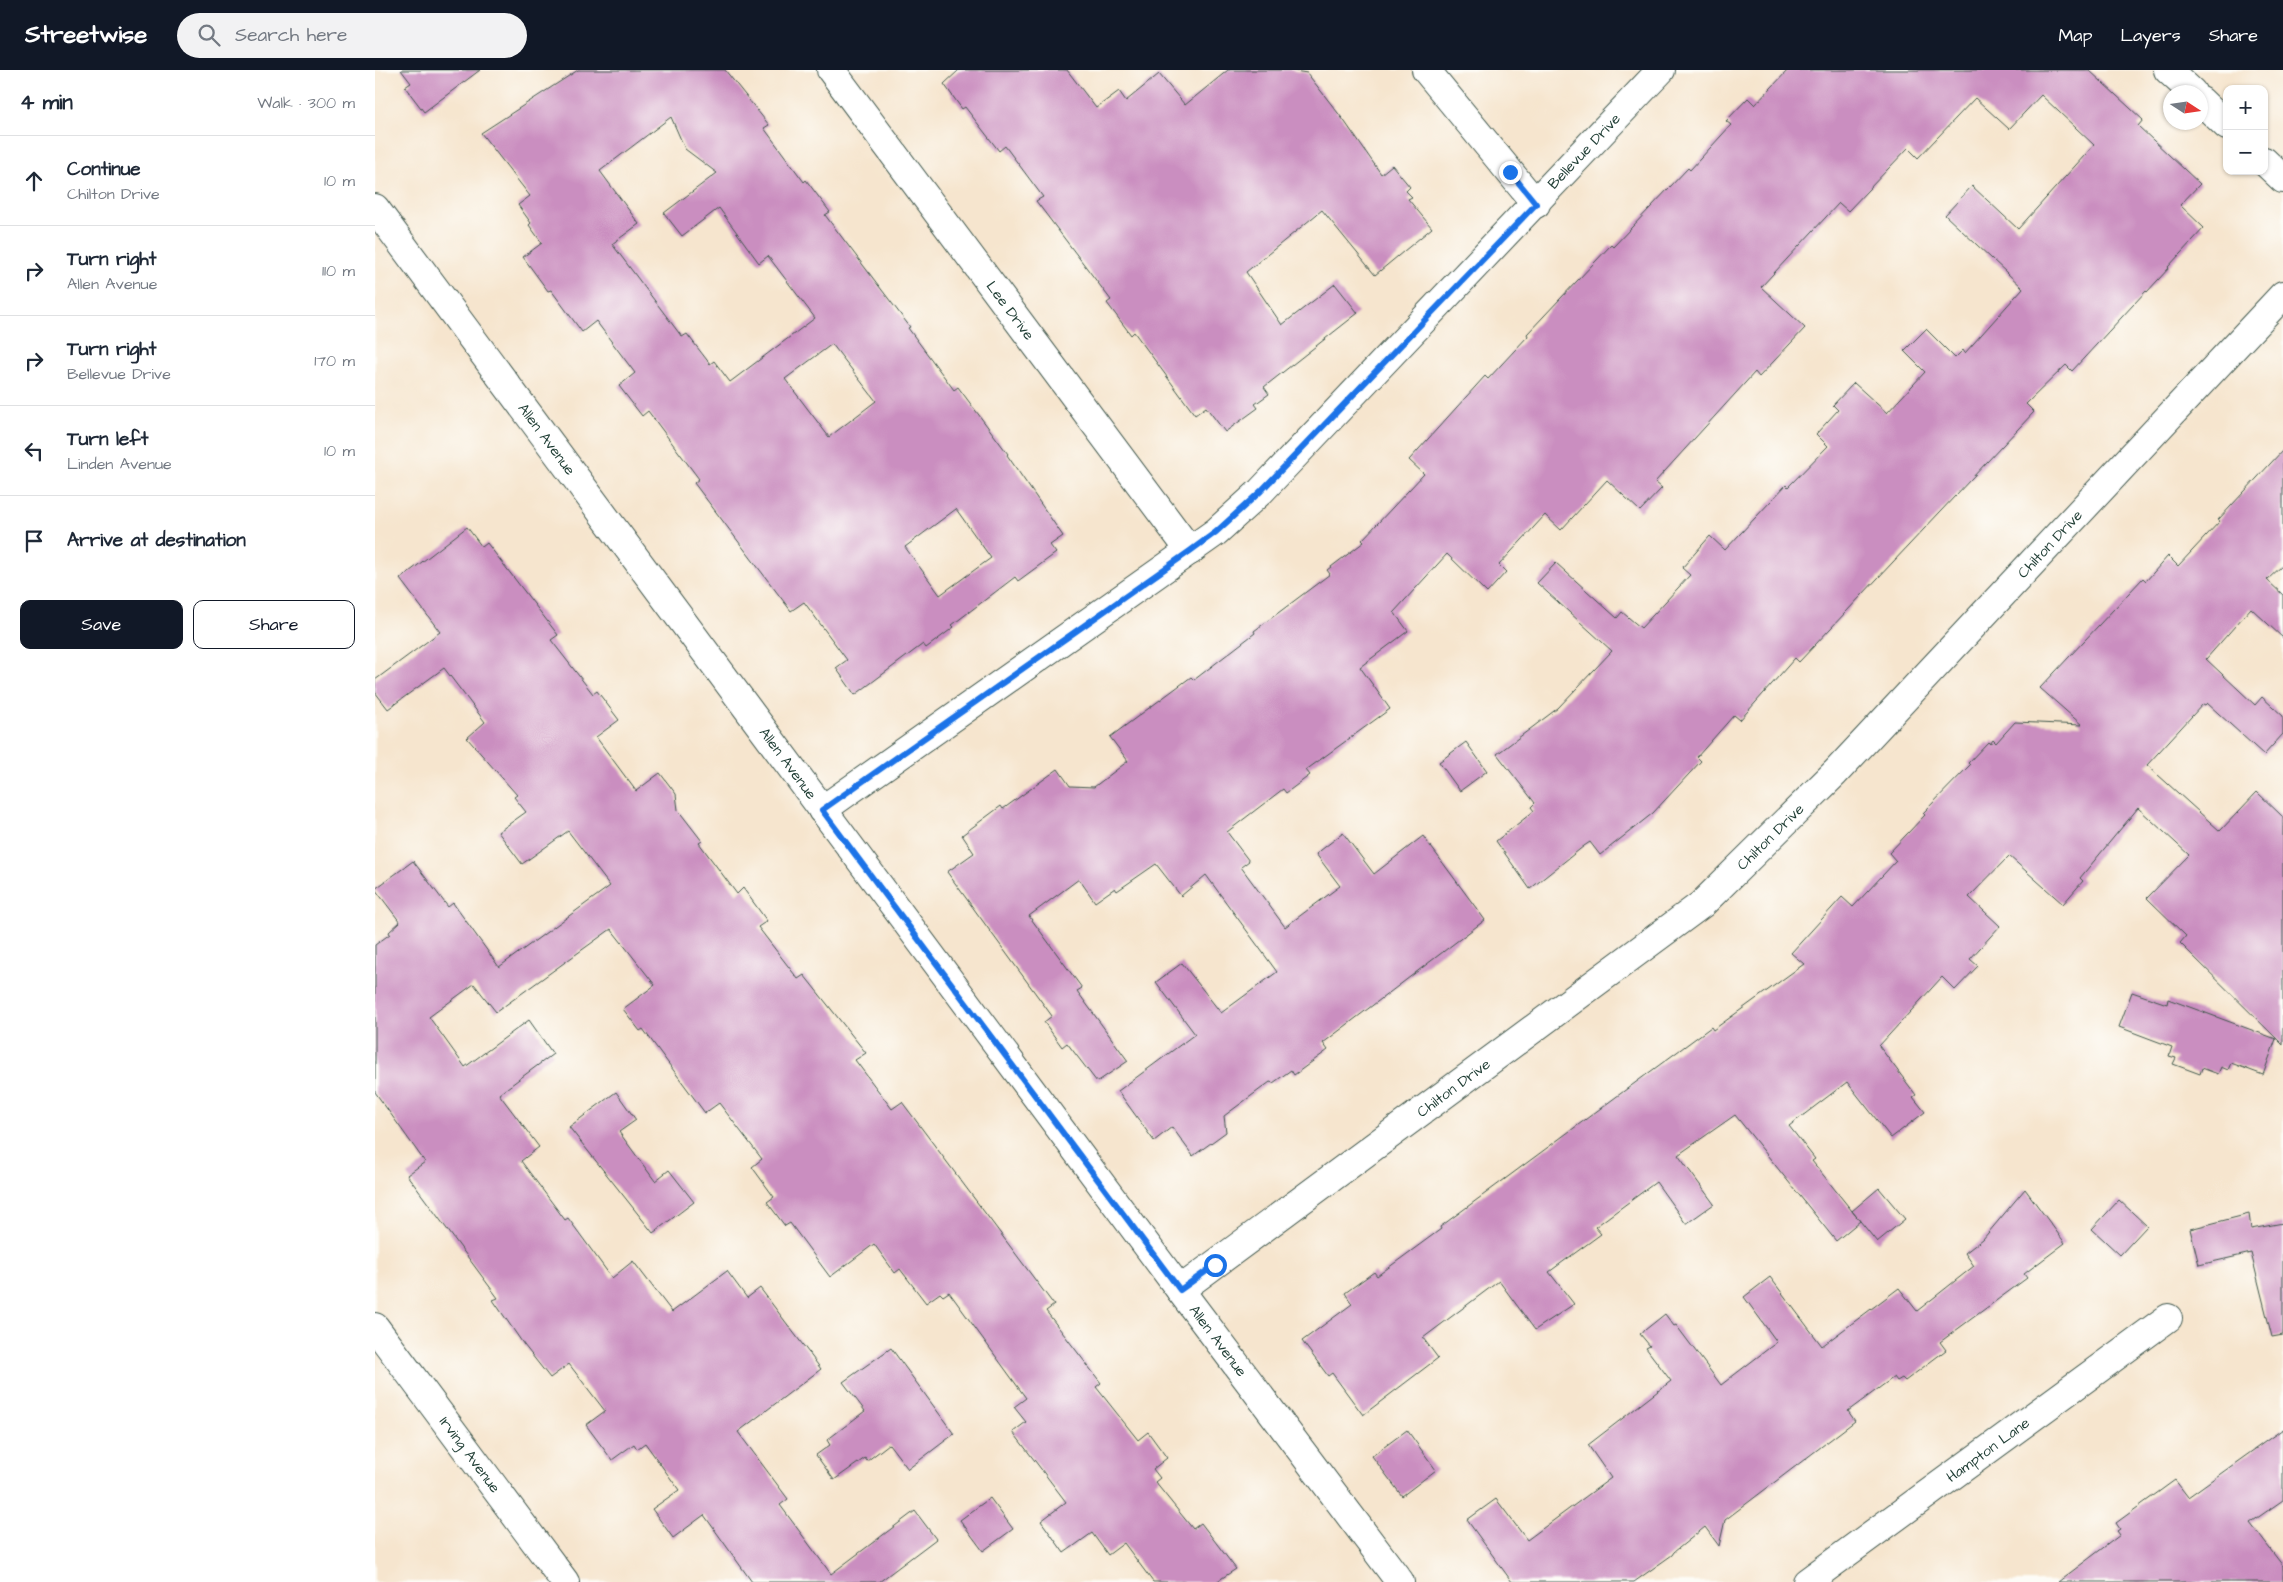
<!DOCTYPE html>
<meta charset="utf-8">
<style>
body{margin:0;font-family:"Architects Daughter",sans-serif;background:#f2f2f3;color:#1f2937}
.controls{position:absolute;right:15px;top:15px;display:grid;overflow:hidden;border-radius:10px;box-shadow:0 1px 4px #0004}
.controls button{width:45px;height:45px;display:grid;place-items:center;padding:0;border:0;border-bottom:1px solid #e0e1e3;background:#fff;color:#1f2937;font:25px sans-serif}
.compass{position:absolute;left:1788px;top:15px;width:45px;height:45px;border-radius:50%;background:#fff;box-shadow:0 1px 4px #0004;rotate:102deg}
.stop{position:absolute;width:15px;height:15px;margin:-11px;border:4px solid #1a73e8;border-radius:50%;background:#fff}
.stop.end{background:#1a73e8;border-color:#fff;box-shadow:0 1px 5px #0008}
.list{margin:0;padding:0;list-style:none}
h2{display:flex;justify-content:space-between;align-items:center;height:65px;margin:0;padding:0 20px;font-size:21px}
h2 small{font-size:16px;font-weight:400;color:#747a83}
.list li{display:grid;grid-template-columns:32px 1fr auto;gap:15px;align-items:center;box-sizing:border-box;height:90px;padding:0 20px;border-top:1px solid #e0e1e3}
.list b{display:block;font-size:19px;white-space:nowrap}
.list p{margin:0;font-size:16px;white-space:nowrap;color:#747a83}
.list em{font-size:16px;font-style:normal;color:#747a83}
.actions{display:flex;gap:10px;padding:15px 20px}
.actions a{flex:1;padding:11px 0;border:1px solid #111827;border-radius:10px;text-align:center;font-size:18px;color:#111827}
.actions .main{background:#111827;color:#fff}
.icon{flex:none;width:28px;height:28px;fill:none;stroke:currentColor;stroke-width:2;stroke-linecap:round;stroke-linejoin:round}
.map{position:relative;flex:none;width:1908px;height:1512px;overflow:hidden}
header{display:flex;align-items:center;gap:30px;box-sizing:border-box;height:70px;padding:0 25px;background:#111827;color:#fff}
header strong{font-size:24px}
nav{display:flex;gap:28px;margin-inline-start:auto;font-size:18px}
.search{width:350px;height:45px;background:#f2f2f3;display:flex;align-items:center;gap:12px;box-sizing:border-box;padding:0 18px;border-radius:28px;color:#747a83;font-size:19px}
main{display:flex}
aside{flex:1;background:#fff}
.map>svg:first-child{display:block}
.building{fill:#ca8ec0;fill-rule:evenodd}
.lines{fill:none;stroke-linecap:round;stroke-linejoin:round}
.minor-casing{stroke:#3f564b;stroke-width:30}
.minor{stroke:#fff;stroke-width:28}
.route{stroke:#1a73e8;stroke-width:6}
.labels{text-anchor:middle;stroke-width:4.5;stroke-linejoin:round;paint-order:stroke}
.street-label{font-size:15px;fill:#1f3d34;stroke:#fdfcf7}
</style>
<header>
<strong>Streetwise</strong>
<div class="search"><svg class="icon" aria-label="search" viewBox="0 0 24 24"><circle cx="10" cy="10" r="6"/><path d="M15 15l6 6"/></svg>Search here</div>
<nav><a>Map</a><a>Layers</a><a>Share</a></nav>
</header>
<main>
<aside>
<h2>4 min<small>Walk · 300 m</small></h2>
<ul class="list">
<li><svg class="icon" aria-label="ahead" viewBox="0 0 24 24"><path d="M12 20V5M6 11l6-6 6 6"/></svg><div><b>Continue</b><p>Chilton Drive</p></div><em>10 m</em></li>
<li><svg class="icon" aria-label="right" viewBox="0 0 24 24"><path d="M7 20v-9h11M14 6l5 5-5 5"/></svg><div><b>Turn right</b><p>Allen Avenue</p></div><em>110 m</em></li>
<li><svg class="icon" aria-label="right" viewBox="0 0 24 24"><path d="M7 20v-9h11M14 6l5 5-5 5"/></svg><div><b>Turn right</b><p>Bellevue Drive</p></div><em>170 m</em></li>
<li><svg class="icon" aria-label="left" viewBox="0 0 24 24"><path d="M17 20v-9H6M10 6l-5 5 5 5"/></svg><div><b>Turn left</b><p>Linden Avenue</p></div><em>10 m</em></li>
<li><svg class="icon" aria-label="arrive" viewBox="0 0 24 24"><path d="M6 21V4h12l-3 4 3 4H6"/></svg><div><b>Arrive at destination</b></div></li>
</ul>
<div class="actions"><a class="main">Save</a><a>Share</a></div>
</aside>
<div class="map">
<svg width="1908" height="1512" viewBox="0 0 1908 1512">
<rect width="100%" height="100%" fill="#fdfcf7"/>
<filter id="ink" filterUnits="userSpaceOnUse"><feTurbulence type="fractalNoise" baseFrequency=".02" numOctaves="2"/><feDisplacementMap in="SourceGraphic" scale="10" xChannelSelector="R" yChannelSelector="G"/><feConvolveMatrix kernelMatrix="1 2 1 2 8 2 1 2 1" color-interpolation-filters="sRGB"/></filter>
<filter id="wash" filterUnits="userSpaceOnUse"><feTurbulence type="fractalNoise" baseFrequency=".0096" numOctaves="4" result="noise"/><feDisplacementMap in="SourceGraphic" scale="20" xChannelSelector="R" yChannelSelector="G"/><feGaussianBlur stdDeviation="1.12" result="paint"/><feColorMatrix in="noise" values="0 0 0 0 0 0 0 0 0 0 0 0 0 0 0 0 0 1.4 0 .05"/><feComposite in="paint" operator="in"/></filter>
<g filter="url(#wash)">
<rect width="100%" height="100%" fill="#f6e5ce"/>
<g id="blocks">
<g class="building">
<path d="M26,0H105L49,42L30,17L36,13Z"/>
<path d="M203,0H350L394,55L389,58L429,112L431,110L455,142L450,145L535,257L533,258L579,320L583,317L633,384L632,385L688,466L675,475L681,483L643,511L640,507L577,555L579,557L551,578L548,574L480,625L461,598L472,590L429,532L416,541L319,413L324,409L273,341L267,346L244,316L260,303L221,251L207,262L176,220L173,221L148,187L167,173L154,155L156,153L143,135L155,126L106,63ZM296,47L310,79L342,103L289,143L307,166L344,138L384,193L393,186L440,248L355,312L339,291L335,294L312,264L307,267L237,174L264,154L225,101ZM457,274L501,331L454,367L410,309ZM581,439L616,488L565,525L530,477Z"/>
<path d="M584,0H692L721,38L744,21L751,31L784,4L810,35L853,0H914L932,3L970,52L1006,104L1017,95L1035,117L1031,121L1037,127L1033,129L1057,158L1000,205L947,140L871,202L907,255L960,214L983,243L889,317L894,324L880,334L883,338L850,362L831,337L820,345L759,262L756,265L732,233L736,230L661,131L668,127L630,76L624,81L590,37L587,39L569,14Z"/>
<path d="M1413,0H1714L1768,50L1763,56L1825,114L1805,135L1829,158L1793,197L1794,198L1772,222L1771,221L1697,301L1691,295L1651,334L1659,342L1424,592L1420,588L1365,650L1359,645L1322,687L1326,691L1278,743L1225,785L1215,772L1209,776L1155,819L1121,771L1159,741L1156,737L1160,733L1122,684L1183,638L1237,581L1162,513L1181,493L1242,548L1247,542L1266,558L1315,505L1307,498L1335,466L1350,480L1411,415L1413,417L1453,376L1441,364L1463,340L1458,335L1479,313L1512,343L1550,302L1529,281L1551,259L1580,288L1588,280L1590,283L1648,218L1570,145L1597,116L1643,159L1719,75L1666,25L1634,59L1600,28L1543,88L1533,78L1473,141L1464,133L1386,217L1430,258L1384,307L1380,302L1280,412L1287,418L1265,441L1232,410L1186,460L1170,445L1124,495L1131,502L1112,523L1072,484L1019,542L1033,561L985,597L1015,639L931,700L935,705L911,723L908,719L852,762L874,791L866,797L910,857L965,816L941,784L968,763L999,804L1048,766L1110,850L948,973L953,980L919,1005L916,1000L898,1013L895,1012L849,1046L851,1062L818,1086L797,1057L779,1071L743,1021L820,964L781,912L807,893L846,943L902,902L831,805L806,826L781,794L742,821L740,818L720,832L704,809L654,846L707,918L702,921L753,991L722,1012L692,973L687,977L669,952L677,946L572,802L599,783L587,765L626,736L628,739L683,699L695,716L719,717L753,691L735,667L816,607L819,610L880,563L879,561L955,504L952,500L989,472L987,470L1049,404L1034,390L1110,306L1113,309L1153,266L1152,264L1236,175L1238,177L1313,98L1315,100L1356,55L1351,51L1373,28L1380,35Z"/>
<path d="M1908,380V495L1892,510L1908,525V568L1876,538L1831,589L1880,635L1887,627L1908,646V664L1889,685L1832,633L1830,635L1828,634L1772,695L1845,761L1882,722L1908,747V975L1805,873L1811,866L1772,828L1814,785L1763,738L1705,808L1708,811L1688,834L1634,786L1594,827L1625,856L1595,889L1603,896L1580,920L1567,907L1504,976L1541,1025L1538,1027L1550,1042L1516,1068L1472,1012L1414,1056L1440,1089L1437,1091L1485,1151L1461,1171L1360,1045L1303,1085L1339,1134L1311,1154L1281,1112L1220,1157L1226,1164L1174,1202L1199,1234L1160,1260L1124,1211L1048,1268L1063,1288L988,1345L957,1303L953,1306L927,1271L977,1234L970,1223L999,1202L1002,1206L1066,1159L1065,1157L1245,1024L1336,957L1338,960L1429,894L1416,883L1467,827L1478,837L1521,791L1514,783L1550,745L1548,743L1595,695L1593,693L1613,672L1615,674L1618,670L1621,673L1640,652L1707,655L1665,618L1768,508L1771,511L1793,486L1803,496L1845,451L1843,450Z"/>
<path d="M92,457L107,477L112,473L183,565L176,570L218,624L222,621L244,650L221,667L261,721L285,703L301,724L303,740L327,771L324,773L362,824L368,818L392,851L383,857L423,909L429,905L491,983L480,990L517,1039L527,1032L679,1235L671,1241L726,1313L721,1317L763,1370L773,1362L792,1388L778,1399L785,1408L780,1412L818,1459L826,1453L861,1499L841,1512H778L749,1473L733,1485L717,1463L689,1483L666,1451L691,1432L638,1362L651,1352L639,1337L651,1328L574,1222L568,1226L565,1223L551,1233L525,1199L520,1203L499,1174L455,1207L415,1153L410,1156L392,1132L399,1127L377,1097L387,1089L344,1033L330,1043L268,959L265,961L248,939L280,915L236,859L121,942L99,914L54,947L90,997L154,950L178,984L124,1024L164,1077L146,1091L190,1150L193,1148L237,1208L258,1191L297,1242L352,1201L372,1228L385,1218L446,1299L363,1362L413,1429L405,1435L456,1504L540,1441L561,1469L504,1512H377L329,1445L298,1468L277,1439L304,1420L270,1373L262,1379L259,1374L237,1390L211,1355L230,1341L194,1294L175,1308L149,1275L118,1230L123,1228L32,1105L50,1092L0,1022V875L15,864L14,862L25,852L0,819L38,791L73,837L78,833L124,897L235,816L193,761L147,794L123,762L151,742L139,727L142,725L92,668L110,652L69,598L13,639L0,622V610L65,562L25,509Z"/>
<path d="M1091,672L1112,701L1085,721L1064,692Z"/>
<path d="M1757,922L1792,934L1793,929L1901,969L1888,1005L1856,993L1853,1000L1846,997L1843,1004L1827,998L1825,1004L1798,994L1801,988L1794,986L1797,977L1744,957Z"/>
<path d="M241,1022L261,1050L244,1062L280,1111L294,1100L319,1132L278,1163L194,1057Z"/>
<path d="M1504,1118L1530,1149L1502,1172L1477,1141Z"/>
<path d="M1650,1119L1690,1173L1649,1204L1652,1208L1565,1272L1571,1280L1530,1311L1527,1308L1522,1311L1519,1307L1473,1341L1480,1351L1350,1450L1344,1476L1330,1457L1299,1482L1297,1485L1259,1512H1137L1092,1450L1121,1429L1152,1470L1236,1408L1213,1375L1296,1311L1271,1278L1275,1276L1265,1264L1290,1244L1299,1256L1301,1255L1346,1315L1402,1272L1369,1227L1395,1207L1447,1276L1524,1218L1542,1241L1599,1196L1590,1183L1608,1169Z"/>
<path d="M1744,1130L1772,1156L1745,1185L1717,1159Z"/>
<path d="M1874,1144L1876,1159L1908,1153V1265L1897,1267L1876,1183L1824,1195L1815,1159Z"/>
<path d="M516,1278L579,1364L533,1399L514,1374L492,1391L490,1388L459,1410L441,1385L455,1375L452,1370L490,1341L468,1312Z"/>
<path d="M1908,1359V1430L1875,1453L1908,1496V1512H1683L1745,1465L1742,1461L1745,1459L1741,1453L1800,1410L1813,1427Z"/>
<path d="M1032,1360L1061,1400L1027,1426L997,1386Z"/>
<path d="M615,1428L638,1459L608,1481L585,1450Z"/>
</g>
</g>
</g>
<g filter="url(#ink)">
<use href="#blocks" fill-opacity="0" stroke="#3f564b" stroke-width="1"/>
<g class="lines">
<g class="minor-casing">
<g id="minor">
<path id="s1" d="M456,0L815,481"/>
<path d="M1051,0L1161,134"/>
<path d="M1793,0L1817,22"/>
<path d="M1826,31L1852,56"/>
<path d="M1889,91L1908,109"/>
<path id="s2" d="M0,138L805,1220L1025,1512"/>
<path id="s3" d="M447,740L841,462L886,421L1286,0"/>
<path id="s4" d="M805,1220L1327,834L1460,703L1908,225"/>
<path id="s5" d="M0,1257L190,1512"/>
<path id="s6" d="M1432,1512L1793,1248"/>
</g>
</g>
<use href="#minor" class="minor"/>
</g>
</g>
<g class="lines" filter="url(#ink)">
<path class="route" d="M840,1195L805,1220L447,740L815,481L841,462L886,421L1161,134L1135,102"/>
</g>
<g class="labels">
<g class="street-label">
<text dy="5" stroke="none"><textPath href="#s3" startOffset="1012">Bellevue Drive</textPath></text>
<text dy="5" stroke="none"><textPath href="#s1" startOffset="300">Lee Drive</textPath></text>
<text dy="5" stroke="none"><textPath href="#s2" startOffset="288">Allen Avenue</textPath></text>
<text dy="5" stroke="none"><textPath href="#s4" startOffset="1150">Chilton Drive</textPath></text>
<text dy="5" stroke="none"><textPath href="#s2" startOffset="692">Allen Avenue</textPath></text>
<text dy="5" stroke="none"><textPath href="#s4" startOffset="745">Chilton Drive</textPath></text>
<text dy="5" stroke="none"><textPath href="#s4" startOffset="340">Chilton Drive</textPath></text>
<text dy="5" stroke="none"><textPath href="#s2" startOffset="1412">Allen Avenue</textPath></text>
<text dy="5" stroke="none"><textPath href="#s6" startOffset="224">Hampton Lane</textPath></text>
<text dy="5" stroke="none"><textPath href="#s5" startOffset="159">Irving Avenue</textPath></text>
</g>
</g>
</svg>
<div class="controls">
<button>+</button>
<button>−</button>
</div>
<svg class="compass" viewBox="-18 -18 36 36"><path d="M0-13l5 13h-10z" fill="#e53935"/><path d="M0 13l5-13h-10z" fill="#747a83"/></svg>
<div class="stop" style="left:840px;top:1195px"></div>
<div class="stop end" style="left:1135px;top:102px"></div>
</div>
</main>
